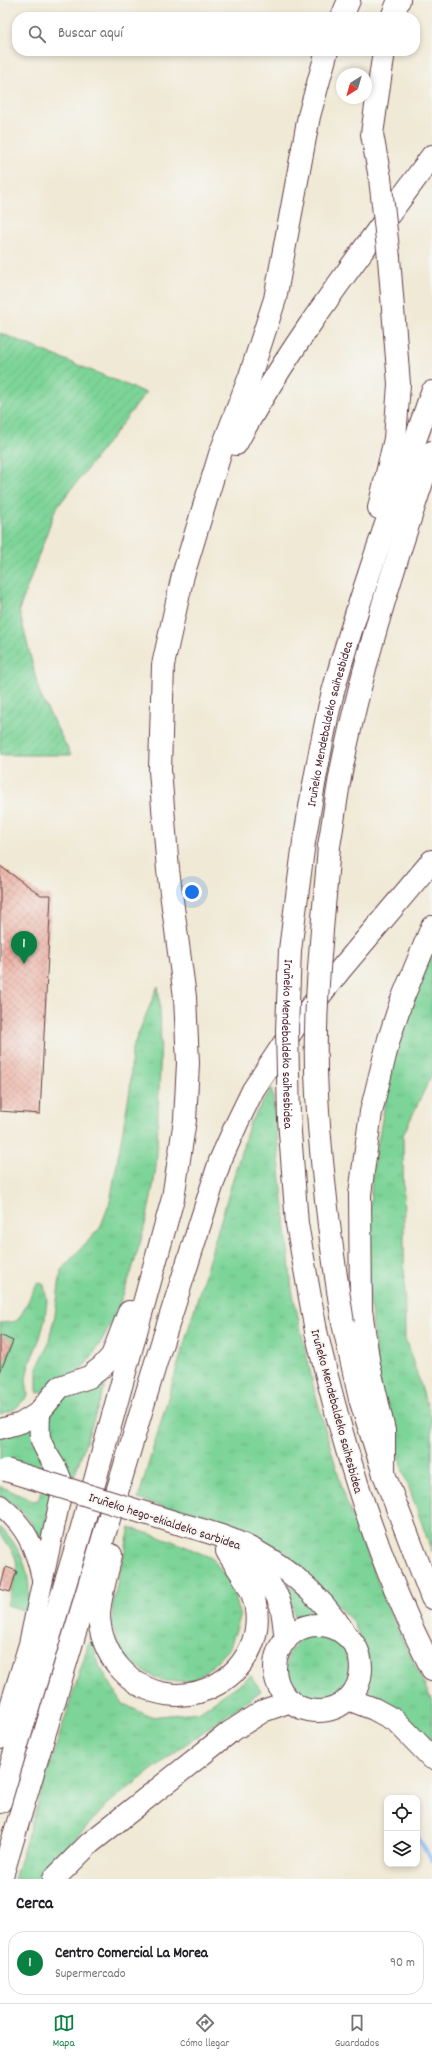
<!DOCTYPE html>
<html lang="es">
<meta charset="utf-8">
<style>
body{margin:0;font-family:Dekko,sans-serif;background:#f2f2f2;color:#202124}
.controls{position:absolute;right:12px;bottom:12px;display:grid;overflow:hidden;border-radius:8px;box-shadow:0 2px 6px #0003}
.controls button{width:36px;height:36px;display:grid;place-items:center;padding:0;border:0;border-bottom:1px solid #e0e0e0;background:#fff;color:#202124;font:20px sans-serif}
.compass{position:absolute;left:336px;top:68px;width:36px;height:36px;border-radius:50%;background:#fff;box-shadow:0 2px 6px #0003;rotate:217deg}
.you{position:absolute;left:192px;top:892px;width:14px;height:14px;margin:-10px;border:3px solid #fff;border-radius:50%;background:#1a73e8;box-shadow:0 0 0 6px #1a73e833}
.badge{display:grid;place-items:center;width:26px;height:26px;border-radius:50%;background:#0b8043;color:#fff;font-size:13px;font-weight:700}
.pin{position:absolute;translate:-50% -33px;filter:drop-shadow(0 1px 2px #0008)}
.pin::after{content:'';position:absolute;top:21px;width:14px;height:12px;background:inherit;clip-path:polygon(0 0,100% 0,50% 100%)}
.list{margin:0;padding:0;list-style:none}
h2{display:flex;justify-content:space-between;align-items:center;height:52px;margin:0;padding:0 16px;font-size:17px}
h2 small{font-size:13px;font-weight:400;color:#757577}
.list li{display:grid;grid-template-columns:26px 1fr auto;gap:12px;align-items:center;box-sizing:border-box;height:64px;margin:0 8px 8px;padding:0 8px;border:1px solid #e0e0e0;border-radius:16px}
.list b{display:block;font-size:15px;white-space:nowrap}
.list p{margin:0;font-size:13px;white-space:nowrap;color:#757577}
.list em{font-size:13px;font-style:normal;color:#757577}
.icon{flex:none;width:22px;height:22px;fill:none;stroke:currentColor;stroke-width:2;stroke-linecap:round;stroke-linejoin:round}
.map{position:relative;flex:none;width:432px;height:1879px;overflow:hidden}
.search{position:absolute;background:#fff;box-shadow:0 2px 6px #0003;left:12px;right:12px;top:12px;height:44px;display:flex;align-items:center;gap:10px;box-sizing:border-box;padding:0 14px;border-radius:16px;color:#757577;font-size:15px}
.sheet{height:124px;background:#fff}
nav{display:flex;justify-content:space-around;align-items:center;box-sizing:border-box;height:56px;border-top:1px solid #e0e0e0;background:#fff;font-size:11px;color:#757577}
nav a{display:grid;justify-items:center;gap:2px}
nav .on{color:#0b8043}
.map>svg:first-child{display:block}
.grass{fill:url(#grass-tufts);stroke:#647a62}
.garden{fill:url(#garden-furrows);stroke:#647a62}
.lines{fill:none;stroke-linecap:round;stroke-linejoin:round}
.stream{stroke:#89b9f5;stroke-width:4}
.building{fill:url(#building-cross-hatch)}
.minor-casing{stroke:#633d44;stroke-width:22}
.highway-casing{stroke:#633d44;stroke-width:24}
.minor{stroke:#fff;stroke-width:20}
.highway{stroke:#fff;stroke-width:22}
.highway-bridge-casing{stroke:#633d44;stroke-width:24;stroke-linecap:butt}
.highway-bridge{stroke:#fff;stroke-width:22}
.labels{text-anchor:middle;stroke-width:4;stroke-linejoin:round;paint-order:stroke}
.street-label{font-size:13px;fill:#4a1f2b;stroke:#f6f6f2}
</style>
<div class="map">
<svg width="432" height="1879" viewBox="0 0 432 1879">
<defs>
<pattern id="grass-tufts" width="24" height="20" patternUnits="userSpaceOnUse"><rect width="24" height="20" fill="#7dd498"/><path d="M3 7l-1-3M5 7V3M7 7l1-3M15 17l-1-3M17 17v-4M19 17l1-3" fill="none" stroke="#6eb683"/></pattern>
<pattern id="garden-furrows" width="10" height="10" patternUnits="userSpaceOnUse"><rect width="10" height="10" fill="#7dd498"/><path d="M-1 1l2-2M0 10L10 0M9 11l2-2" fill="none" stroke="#6eb683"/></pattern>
<pattern id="building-cross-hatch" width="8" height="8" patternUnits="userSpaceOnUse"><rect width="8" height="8" fill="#edb2a4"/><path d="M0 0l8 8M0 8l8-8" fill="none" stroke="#c29086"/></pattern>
</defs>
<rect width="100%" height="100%" fill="#f6f6f2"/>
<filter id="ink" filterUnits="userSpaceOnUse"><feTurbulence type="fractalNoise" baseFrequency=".025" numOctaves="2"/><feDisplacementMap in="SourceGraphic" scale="8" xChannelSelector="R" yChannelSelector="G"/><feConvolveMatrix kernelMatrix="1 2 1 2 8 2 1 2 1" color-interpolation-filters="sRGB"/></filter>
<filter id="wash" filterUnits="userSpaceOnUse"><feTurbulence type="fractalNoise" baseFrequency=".012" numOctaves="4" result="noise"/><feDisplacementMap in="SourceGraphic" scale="16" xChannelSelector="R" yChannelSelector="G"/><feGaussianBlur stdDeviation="0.9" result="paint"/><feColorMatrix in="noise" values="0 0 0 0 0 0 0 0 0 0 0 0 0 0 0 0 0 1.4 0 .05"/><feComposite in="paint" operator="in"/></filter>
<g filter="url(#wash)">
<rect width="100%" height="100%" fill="#f0e9d5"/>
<g class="grass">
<path d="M432,949V1074L403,1135L405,1338L432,1420V1552L402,1468L378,1380L367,1269L372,1173L393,1061Z"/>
<path d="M158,986C163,1028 160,1069 158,1110C157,1131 158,1153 155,1174C148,1227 118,1333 80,1370C71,1378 49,1390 37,1393V1368L47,1348L55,1315L61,1270L100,1228L110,1202L130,1090L132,1049Z"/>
<path d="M272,1088L292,1290L315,1393L345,1498L390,1613L432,1701V1744L412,1724L366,1688L368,1655L353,1622L284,1551L217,1523L138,1499L250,1122Z"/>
<path d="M38,1282L44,1285L47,1300L45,1318L40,1338L29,1364L26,1379L28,1396L15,1409L0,1414V1371L13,1342L0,1335V1323C5,1322 11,1323 16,1321C21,1319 33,1289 38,1282Z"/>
<path d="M109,1375L72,1482L70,1474L58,1452L47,1428L51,1414L64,1396Z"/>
<path d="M34,1421L57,1477L41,1543C30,1518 23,1510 0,1495V1486L33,1501L38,1500L45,1485L0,1461V1434Z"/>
<path d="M0,1527C23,1548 34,1581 27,1611L7,1605C10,1590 21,1571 15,1557C11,1545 0,1540 0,1527Z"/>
<path d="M130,1528L170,1540L212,1558L234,1589L240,1618L230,1647L207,1671L191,1681H162L140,1669L123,1655L112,1626L113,1602Z"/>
<path d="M267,1570L286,1581L320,1611L295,1617L289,1597Z"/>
<path d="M308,1635H328L345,1650L351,1672C348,1679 343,1692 337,1696C307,1714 274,1678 291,1649C294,1643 303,1639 308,1635Z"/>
<path d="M91,1636L99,1665L122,1703L150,1717L199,1712L251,1676L261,1691L183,1746L109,1803L37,1879H14Z"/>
</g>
<path class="garden" d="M0,333L146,393L55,510L19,610L40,695L71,755H0Z"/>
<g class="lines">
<path class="stream" d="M417,1836L432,1861"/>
</g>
<g id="blocks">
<g class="building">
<path d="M0,866L41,895H51L40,1114L0,1111Z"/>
<path d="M0,1335L13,1341L0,1372Z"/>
<path d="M6,1567L17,1571L10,1592L0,1589Z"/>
</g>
</g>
</g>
<g filter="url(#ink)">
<use href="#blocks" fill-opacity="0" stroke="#633d44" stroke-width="1"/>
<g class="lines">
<g class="minor-casing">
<g id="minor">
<path d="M0,1429L21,1423L40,1411"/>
<path d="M0,1505C26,1526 35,1547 42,1578"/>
<path d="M0,1739L29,1644L63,1486C60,1467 44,1455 40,1437C39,1429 40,1419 40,1411"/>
</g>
</g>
<g class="highway-casing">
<g id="highway">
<path d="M342,17L349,0"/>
<path d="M392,17L399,0"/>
<path d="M380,178L372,134L384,51"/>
<path d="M236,444C291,342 364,250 432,156"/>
<path d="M379,508L395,439L399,384L389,258"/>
<path id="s1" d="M304,842C313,791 321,738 334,688C362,588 398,490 432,392"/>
<path d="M329,846C334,818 337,790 343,762C364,657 398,554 432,452"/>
<path d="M343,1323L360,1399L384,1474L432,1598"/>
<path d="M316,1331C343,1447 377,1562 432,1669"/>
<path d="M40,1411L60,1387L89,1377L102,1367L112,1356L129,1312"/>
<path d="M384,1474V1431L369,1365L361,1310L360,1194L371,1112L389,1039L401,1002L432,927"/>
<path d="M177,1523C195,1528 214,1533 232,1540C279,1559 319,1592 346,1635"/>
<path d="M111,1555C107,1574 100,1595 99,1614C99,1633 107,1653 119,1667C176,1733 280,1671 252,1593C246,1578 235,1565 227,1551"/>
<path d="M236,1556C254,1566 273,1584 280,1603C284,1614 284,1628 286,1640"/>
<circle cx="318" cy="1668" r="43"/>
<path d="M348,1699L374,1709L396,1721L432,1758"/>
<path d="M0,1802L81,1531L173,1198L185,1120L188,1063L185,997L168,870L160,770L163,665L183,575L220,454L250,376L275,299L309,116L327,51"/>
<path d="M1,1879L156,1362L220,1161L237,1123L253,1090L294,1028L341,969L432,861"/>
<path d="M54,1879L90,1843L230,1732L263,1711L291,1701"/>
</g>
</g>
<use href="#minor" class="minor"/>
<use href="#highway" class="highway"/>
<g class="highway-bridge-casing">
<g id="highway-bridge">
<path d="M380,178L389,258"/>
<path id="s2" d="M304,842L290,950L287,1030L289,1119L297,1224L316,1331"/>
<path d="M329,846C323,928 312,1012 317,1094C321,1171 331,1247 343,1323"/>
<path d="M6,1470L177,1523"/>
</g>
</g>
<use href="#highway-bridge" class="highway-bridge"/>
</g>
</g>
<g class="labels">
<g class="street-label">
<text dy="5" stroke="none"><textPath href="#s1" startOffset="121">Iruñeko Mendebaldeko saihesbidea</textPath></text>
<text dy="5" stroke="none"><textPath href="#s2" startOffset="203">Iruñeko Mendebaldeko saihesbidea</textPath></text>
<text transform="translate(338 1411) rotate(75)" y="5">Iruñeko Mendebaldeko saihesbidea</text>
<text transform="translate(165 1520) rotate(18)" y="5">Iruñeko hego-ekialdeko sarbidea</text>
</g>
</g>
</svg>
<div class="controls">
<button><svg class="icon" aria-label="locate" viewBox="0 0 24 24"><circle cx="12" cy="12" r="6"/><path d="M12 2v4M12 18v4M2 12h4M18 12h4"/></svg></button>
<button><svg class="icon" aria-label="layers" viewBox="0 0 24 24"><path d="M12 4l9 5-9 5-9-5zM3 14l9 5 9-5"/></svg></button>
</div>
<svg class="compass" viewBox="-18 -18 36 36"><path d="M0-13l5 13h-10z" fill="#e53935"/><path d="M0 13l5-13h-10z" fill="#757577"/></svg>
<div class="you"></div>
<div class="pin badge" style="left:24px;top:964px">1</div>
<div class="search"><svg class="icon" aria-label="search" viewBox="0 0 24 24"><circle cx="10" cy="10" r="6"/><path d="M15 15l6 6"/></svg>Buscar aquí</div>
</div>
<section class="sheet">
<h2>Cerca<small></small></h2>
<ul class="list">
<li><span class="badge">1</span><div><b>Centro Comercial La Morea</b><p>Supermercado</p></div><em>90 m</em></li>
</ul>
</section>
<nav>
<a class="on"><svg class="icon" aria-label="map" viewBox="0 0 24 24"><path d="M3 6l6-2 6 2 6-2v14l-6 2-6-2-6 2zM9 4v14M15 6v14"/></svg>Mapa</a>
<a><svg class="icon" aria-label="directions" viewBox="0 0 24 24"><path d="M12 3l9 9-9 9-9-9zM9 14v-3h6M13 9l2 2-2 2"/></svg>Cómo llegar</a>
<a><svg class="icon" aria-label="saved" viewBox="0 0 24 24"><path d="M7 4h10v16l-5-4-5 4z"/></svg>Guardados</a>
</nav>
